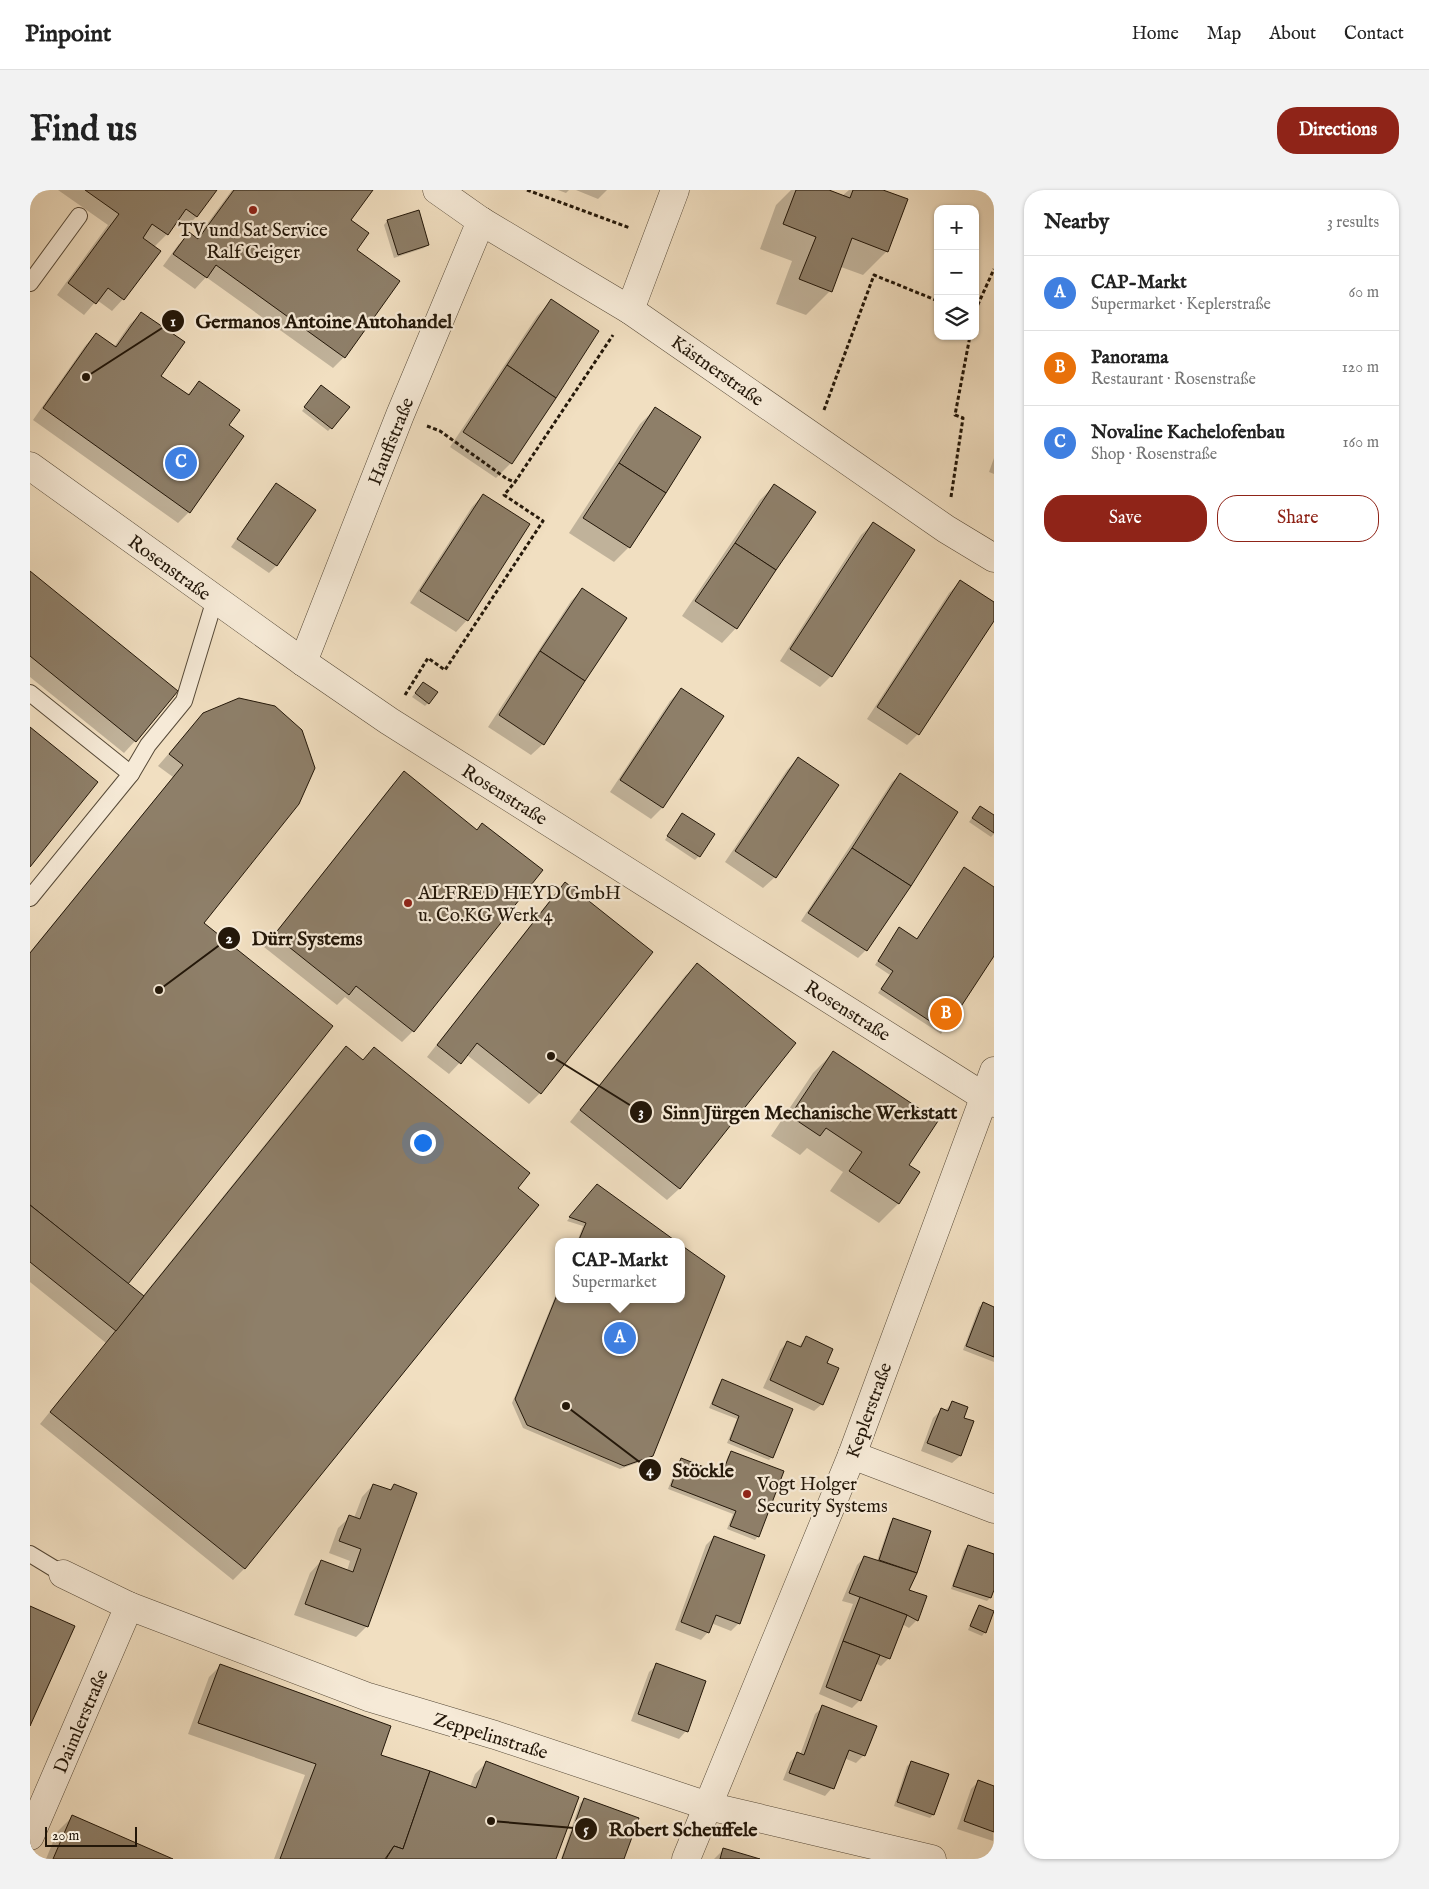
<!DOCTYPE html>
<meta charset="utf-8">
<style>
body{margin:0;font-family:"IM FELL English",serif;background:#f2f2f2;color:#222}
.controls{position:absolute;right:15px;top:15px;display:grid;overflow:hidden;border-radius:10px;box-shadow:0 1px 4px #0004}
.controls button{width:45px;height:45px;display:grid;place-items:center;padding:0;border:0;border-bottom:1px solid #e0e0e0;background:#fff;color:#222;font:25px sans-serif}
.scale{position:absolute;left:15px;bottom:12px;width:92px;box-sizing:border-box;padding-left:5px;border:2px solid #231709;border-top:0;font-size:14px;line-height:18px;white-space:nowrap;color:#231709;-webkit-text-stroke:4px #f6ead7;paint-order:stroke}
.you{position:absolute;left:392px;top:952px;width:18px;height:18px;margin:-12px;border:4px solid #fff;border-radius:50%;background:#1a73e8;box-shadow:0 0 0 8px #1a73e833}
.badge{display:grid;place-items:center;width:32px;height:32px;border-radius:50%;background:#8f2418;color:#fff;font-size:16px;font-weight:700}
.pin{position:absolute;translate:-50% -50%;border:2px solid #fff;box-shadow:0 1px 5px #0006}
.popup{position:absolute;left:525px;top:1048px;width:130px;height:65px;box-sizing:border-box;display:grid;place-content:center;border-radius:10px;background:#fff;filter:drop-shadow(0 1px 4px #0005);font-size:16px;white-space:nowrap;color:#767676}
.popup b{font-size:19px;color:#222}
.popup::after{content:'';position:absolute;left:50%;top:100%;margin-left:-10px;border:10px solid transparent;border-top-color:#fff}
.list{margin:0;padding:0;list-style:none}
h2{display:flex;justify-content:space-between;align-items:center;height:65px;margin:0;padding:0 20px;font-size:21px}
h2 small{font-size:16px;font-weight:400;color:#767676}
.list li{display:grid;grid-template-columns:32px 1fr auto;gap:15px;align-items:center;box-sizing:border-box;height:75px;padding:0 20px;border-top:1px solid #e0e0e0}
.list b{display:block;font-size:19px;white-space:nowrap}
.list p{margin:0;font-size:16px;white-space:nowrap;color:#767676}
.list em{font-size:16px;font-style:normal;color:#767676}
.actions{display:flex;gap:10px;padding:15px 20px}
.actions a{flex:1;padding:11px 0;border:1px solid #8f2418;border-radius:20px;text-align:center;font-size:18px;color:#8f2418}
.actions .main{background:#8f2418;color:#fff}
.icon{flex:none;width:28px;height:28px;fill:none;stroke:currentColor;stroke-width:2;stroke-linecap:round;stroke-linejoin:round}
.map{position:relative;flex:none;width:964px;height:1669px;overflow:hidden;border-radius:20px}
header{display:flex;align-items:center;gap:30px;box-sizing:border-box;height:70px;padding:0 25px;background:#fff;border-bottom:1px solid #e0e0e0}
header strong{font-size:24px}
nav{display:flex;gap:28px;margin-inline-start:auto;font-size:18px}
.intro{display:flex;align-items:center;justify-content:space-between;box-sizing:border-box;height:120px;padding:0 30px}
h1{margin:0;font-size:35px}
.button{padding:12px 22px;border-radius:20px;background:#8f2418;color:#fff;font-size:18px;font-weight:700}
main{display:flex;gap:30px;padding:0 30px}
aside{flex:1;background:#fff;border-radius:20px;box-shadow:0 1px 4px #0004}
.map>svg:first-child{display:block}
.shadow{fill:#0003}
.building{fill:#8e7f69;stroke:#231709}
.lines{fill:none;stroke-linecap:round;stroke-linejoin:round}
.service-casing{stroke:#564937;stroke-width:18}
.minor-casing{stroke:#564937;stroke-width:29}
.path{stroke:#231709;stroke-width:3;stroke-dasharray:4 2.5;stroke-linecap:butt}
.service{stroke:#f6ead7;stroke-width:16}
.minor{stroke:#f6ead7;stroke-width:28}
.poi-dot{fill:#8f2418;stroke:#f6ead7;stroke-width:2}
.labels{text-anchor:middle;stroke-width:4.5;stroke-linejoin:round;paint-order:stroke}
.poi-label{font-size:19px;fill:#231709;stroke:#f6ead7;text-anchor:start}
.street-label{font-size:19px;fill:#231709;stroke:#f6ead7}
.leader{fill:none;stroke:#231709;stroke-width:2}
.callout-dot{fill:#231709;stroke:#f6ead7;stroke-width:2}
.mark-label{font-size:15px;text-anchor:middle;font-weight:bold;fill:#fff}
.callout-label{font-size:20px;text-anchor:middle;font-weight:bold;fill:#231709;stroke:#f6ead7;stroke-width:4.5;stroke-linejoin:round;paint-order:stroke}
</style>
<header>
<strong>Pinpoint</strong>
<nav><a>Home</a><a>Map</a><a>About</a><a>Contact</a></nav>
</header>
<div class="intro"><h1>Find us</h1><a class="button">Directions</a></div>
<main>
<div class="map">
<svg width="964" height="1669" viewBox="0 0 964 1669">
<rect width="100%" height="100%" fill="#f1dfc1"/>
<filter id="stains"><feTurbulence type="fractalNoise" baseFrequency=".004" numOctaves="4"/><feColorMatrix values="0 0 0 0 .2 0 0 0 0 .09 0 0 0 0 .02 0 0 0 .5 -.17"/></filter>
<radialGradient id="worn" r=".72"><stop offset=".6" stop-color="#630" stop-opacity="0"/><stop offset="1" stop-color="#630" stop-opacity=".3"/></radialGradient>
<g class="shadow">
<path d="M28,0H185L166,27L155,38L146,31L137,44L124,57L93,109L82,121L67,110L54,125L27,105L78,35Z"/>
<path d="M202,0H341L319,31L325,60L314,167L303,178L176,87L165,99L133,76L148,55L159,44L166,49Z"/>
<path d="M528,0H539L536,3Z"/>
<path d="M546,0H577L568,9Z"/>
<path d="M761,0H796L812,6L819,0H850L857,61L833,85L811,77L800,101L776,125L746,114L762,71L730,59L746,15Z"/>
<path d="M357,31L398,55L394,58L364,68L354,35Z"/>
<path d="M521,111L481,273L466,288L420,257L507,126Z"/>
<path d="M112,123L130,186L157,205L169,193L197,235L159,322L148,333L3,230L55,156L66,144L84,157L100,134Z"/>
<path d="M288,200L301,238L298,241L272,221Z"/>
<path d="M625,219L599,357L584,372L539,343L610,234Z"/>
<path d="M964,268V284L959,282Z"/>
<path d="M246,294L284,320L246,376L239,383L201,357L239,302Z"/>
<path d="M744,296L706,438L692,453L652,426L730,310Z"/>
<path d="M453,305L437,430L426,442L380,413L442,317Z"/>
<path d="M843,334L801,486L790,497L750,471L831,345Z"/>
<path d="M0,383L105,551L94,563L0,487Z"/>
<path d="M930,392L964,414V429L888,544L877,555L837,529L919,403Z"/>
<path d="M552,400L513,554L501,565L458,537L541,411Z"/>
<path d="M390,497L398,513L395,516L382,507Z"/>
<path d="M652,499L693,526L632,618L621,629L580,602L640,511Z"/>
<path d="M173,524L172,733L96,1094L112,1107L304,869L316,858L332,871L344,858L487,998L508,1015L214,1379L203,1390L10,1234L76,1153L0,1092V762L143,587L128,576Z"/>
<path d="M768,569L745,687L733,698L695,672L757,580Z"/>
<path d="M374,583L446,641L453,634L383,841L372,852L315,807L307,815L234,757L363,594Z"/>
<path d="M870,585L927,622L836,760L828,768L771,731L862,592Z"/>
<path d="M947,621L964,627V644L961,647L939,632Z"/>
<path d="M649,628L669,666L665,670L635,650Z"/>
<path d="M934,679L964,698V764L911,844L848,803L860,785L845,775L866,742L886,750Z"/>
<path d="M536,694L510,903L499,914L437,865L419,884L397,867L524,705Z"/>
<path d="M667,775L764,853L649,999L637,1010L540,932L655,786Z"/>
<path d="M803,863L877,975L868,1014L849,1033L800,1001L813,982L777,958L770,965L741,946L783,883Z"/>
<path d="M563,999L645,1052H547L553,1036L537,1031Z"/>
<path d="M693,1087L622,1265L618,1269L590,1279L493,1238L482,1213L529,1097V1109H651Z"/>
<path d="M953,1114L964,1118V1172L933,1160L949,1117Z"/>
<path d="M776,1148L795,1173L792,1214L784,1221L733,1198L750,1160L758,1152L768,1157Z"/>
<path d="M692,1191L742,1267L739,1270L697,1253L707,1229L679,1218L689,1194Z"/>
<path d="M923,1213L932,1228L942,1232L930,1266L922,1273L891,1261L903,1228L911,1220L914,1221Z"/>
<path d="M701,1263L728,1346L725,1350L697,1339L703,1324L638,1299L648,1273L652,1270L691,1285L698,1266Z"/>
<path d="M343,1295L359,1301L364,1296L337,1436L326,1447L264,1425L280,1383L291,1371L317,1381L320,1371L299,1363L308,1338L320,1327L324,1328L332,1307Z"/>
<path d="M863,1330L886,1382L877,1401L887,1430L879,1438L872,1434L859,1468L851,1476L845,1473L830,1510L822,1518L789,1504L823,1414L812,1411L827,1375L835,1367L847,1371L860,1333Z"/>
<path d="M684,1347L709,1433L701,1441L681,1433L678,1442L671,1450L645,1440L676,1355Z"/>
<path d="M938,1356L964,1365V1397L960,1408L957,1411L921,1399L934,1360Z"/>
<path d="M950,1417L955,1442L952,1446L938,1440L946,1420Z"/>
<path d="M627,1475L656,1541L649,1549L601,1531L619,1482Z"/>
<path d="M190,1476L350,1566L440,1597L445,1584L456,1573L525,1669H244L275,1585L158,1544L179,1487Z"/>
<path d="M793,1517L834,1565L826,1573L814,1568L802,1598L795,1606L753,1590L760,1572L768,1564L770,1565L785,1524Z"/>
<path d="M881,1573L903,1625L900,1628L864,1616L877,1576Z"/>
<path d="M948,1592L964,1597L963,1651L927,1639L941,1599Z"/>
<path d="M554,1610L592,1669H531L550,1613Z"/>
<path d="M42,1627L140,1669H16L27,1642Z"/>
<path d="M693,1660L725,1669H684Z"/>
</g>
<g class="building">
<path d="M55,0H187L167,27L156,19L138,45L122,34L113,48L131,61L94,110L78,98L66,114L38,93L89,24Z"/>
<path d="M204,0H343L321,30L339,43L327,60L370,91L315,168L186,75L177,88L143,64L159,42L168,49Z"/>
<path d="M766,0H799L820,8L823,0H853L878,9L858,62L822,48L802,102L769,89L786,47L753,34Z"/>
<path d="M389,20L399,55L368,65L357,30Z"/>
<path d="M521,109L569,141L526,208L477,175Z"/>
<path d="M111,122L155,152L131,186L159,205L169,191L210,220L199,235L214,246L160,323L13,218L66,143L86,157Z"/>
<path d="M477,175L526,208L482,274L433,242Z"/>
<path d="M291,195L320,217L302,239L274,217Z"/>
<path d="M625,217L671,247L636,303L589,273Z"/>
<path d="M589,273L636,303L600,358L553,328Z"/>
<path d="M246,293L286,320L247,376L207,349Z"/>
<path d="M744,294L786,322L746,380L705,353Z"/>
<path d="M453,304L500,334L438,431L390,401Z"/>
<path d="M843,332L885,360L802,487L760,459Z"/>
<path d="M705,353L746,380L707,439L665,411Z"/>
<path d="M0,381L148,501L106,552L0,466Z"/>
<path d="M930,390L964,412V431L889,545L847,517Z"/>
<path d="M552,398L597,428L555,491L510,461Z"/>
<path d="M510,461L555,491L514,555L469,525Z"/>
<path d="M393,492L408,502L399,514L385,503Z"/>
<path d="M651,498L694,526L633,618L590,590Z"/>
<path d="M209,508L245,516L272,540L285,578L269,614L174,733L303,836L98,1094L0,1015V763L153,575L139,564L173,523Z"/>
<path d="M0,537L68,592L0,677Z"/>
<path d="M768,567L809,595L746,688L705,661Z"/>
<path d="M374,581L447,640L452,633L513,680L384,842L326,796L319,805L244,745Z"/>
<path d="M870,583L928,622L881,696L822,658Z"/>
<path d="M950,616L964,625V643L942,628Z"/>
<path d="M652,623L685,644L670,667L637,646Z"/>
<path d="M822,658L881,696L837,761L778,723Z"/>
<path d="M934,677L964,697V766L915,841L851,799L863,781L848,771L869,737L887,749Z"/>
<path d="M535,692L623,762L511,904L447,853L431,874L407,855Z"/>
<path d="M667,773L766,853L650,999L550,920Z"/>
<path d="M316,856L333,870L344,857L500,983L488,998L509,1015L215,1379L20,1222Z"/>
<path d="M803,861L908,931L879,975L890,982L869,1014L819,981L832,962L796,938L790,946L760,926Z"/>
<path d="M567,994L647,1052H548L556,1033L539,1027Z"/>
<path d="M0,1015L114,1106L86,1141L0,1072Z"/>
<path d="M651,1055L695,1086L623,1266L594,1276L497,1235L485,1209L529,1100V1109H651Z"/>
<path d="M953,1112L964,1117V1167L936,1156Z"/>
<path d="M776,1146L803,1159L797,1173L809,1178L793,1215L740,1190L757,1151L771,1157Z"/>
<path d="M692,1189L763,1219L743,1268L700,1250L709,1226L682,1214Z"/>
<path d="M922,1211L938,1217L934,1228L944,1231L931,1266L897,1253L911,1218L918,1221Z"/>
<path d="M701,1261L754,1281L729,1347L700,1336L706,1321L641,1296L651,1268L692,1284Z"/>
<path d="M343,1294L361,1300L364,1294L387,1303L338,1437L275,1414L291,1370L323,1382L331,1359L309,1351L319,1325L330,1329Z"/>
<path d="M863,1328L901,1341L887,1383L849,1370Z"/>
<path d="M684,1346L735,1365L710,1434L686,1425L679,1443L651,1432Z"/>
<path d="M938,1355L964,1364V1400L961,1408L923,1396Z"/>
<path d="M834,1366L887,1383L879,1400L897,1406L888,1431L877,1425L819,1403Z"/>
<path d="M830,1407L877,1425L860,1469L813,1451Z"/>
<path d="M949,1415L964,1421L956,1443L940,1436Z"/>
<path d="M0,1416L45,1436L0,1536Z"/>
<path d="M813,1451L850,1465L831,1511L796,1497Z"/>
<path d="M626,1473L676,1491L658,1542L608,1524Z"/>
<path d="M190,1474L361,1536L351,1565L400,1581L373,1659L364,1656L355,1669H250L286,1574L168,1533Z"/>
<path d="M792,1515L847,1536L835,1566L819,1560L804,1599L759,1583L767,1562L774,1565Z"/>
<path d="M456,1571L549,1607L526,1669H356L364,1656L373,1659L400,1581L446,1598Z"/>
<path d="M881,1571L919,1584L904,1625L867,1612Z"/>
<path d="M948,1590L964,1596V1642L934,1631Z"/>
<path d="M554,1608L609,1628L594,1669H532Z"/>
<path d="M42,1625L143,1669H23Z"/>
<path d="M693,1658L730,1669H690Z"/>
</g>
<g class="lines">
<g class="service-casing">
<g id="service">
<path d="M0,93L49,26"/>
<path d="M0,503L101,584L0,708"/>
<path d="M101,584L118,555L154,511L185,409"/>
<path d="M0,1364L33,1384"/>
</g>
</g>
<g class="minor-casing">
<g id="minor">
<path d="M407,0L451,31L600,120L916,339L964,368"/>
<path d="M600,120L645,0"/>
<path d="M0,276L273,472L359,531L964,913"/>
<path d="M273,472L370,225L451,31"/>
<path d="M822,1265L964,1319"/>
<path d="M33,1384L99,1416L338,1507L465,1545L678,1616L902,1669"/>
<path d="M0,1646L99,1416"/>
<path d="M656,1669L822,1265L964,881"/>
</g>
</g>
<g class="path">
<path d="M497,0L600,38"/>
<path d="M945,121L964,79"/>
<path d="M794,220L844,85L908,111"/>
<path d="M397,236L410,241L477,289L485,292L583,145"/>
<path d="M921,307L933,228L925,225L940,146"/>
<path d="M375,505L398,468L415,480L513,331L474,305L485,292"/>
</g>
<use href="#service" class="service"/>
<use href="#minor" class="minor"/>
</g>
<g class="poi-dot">
<circle cx="223" cy="20" r="5"/>
<circle cx="378" cy="713" r="5"/>
<circle cx="717" cy="1304" r="5"/>
</g>
<g class="labels">
<g class="poi-label">
<text x="223" y="46" text-anchor="middle">TV und Sat Service<tspan x="223" dy="22">Ralf Geiger</tspan></text>
<text x="388" y="709">ALFRED HEYD GmbH<tspan x="388" dy="22">u. Co.KG Werk 4</tspan></text>
<text x="727" y="1300">Vogt Holger<tspan x="727" dy="22">Security Systems</tspan></text>
</g>
<g class="street-label">
<text transform="translate(688 180) rotate(35)" y="7">Kästnerstraße</text>
<text transform="translate(360 251) rotate(-68)" y="7">Hauffstraße</text>
<text transform="translate(140 377) rotate(36)" y="7">Rosenstraße</text>
<text transform="translate(475 604) rotate(32)" y="7">Rosenstraße</text>
<text transform="translate(818 820) rotate(32)" y="7">Rosenstraße</text>
<text transform="translate(838 1220) rotate(-70)" y="7">Keplerstraße</text>
<text transform="translate(50 1531) rotate(-67)" y="7">Daimlerstraße</text>
<text transform="translate(461 1545) rotate(17)" y="7">Zeppelinstraße</text>
</g>
</g>
<path class="leader" d="M56 187L143 131M129 800L199 748M521 866L611 922M536 1216L620 1280M461 1631L556 1639"/>
<g class="callout-dot">
<circle cx="56" cy="187" r="5"/>
<circle cx="129" cy="800" r="5"/>
<circle cx="521" cy="866" r="5"/>
<circle cx="536" cy="1216" r="5"/>
<circle cx="461" cy="1631" r="5"/>
<circle cx="143" cy="131" r="12"/>
<circle cx="199" cy="748" r="12"/>
<circle cx="611" cy="922" r="12"/>
<circle cx="620" cy="1280" r="12"/>
<circle cx="556" cy="1639" r="12"/>
</g>
<g class="mark-label">
<text x="143" y="136">1</text>
<text x="199" y="753">2</text>
<text x="611" y="927">3</text>
<text x="620" y="1285">4</text>
<text x="556" y="1644">5</text>
</g>
<g class="callout-label">
<text x="294" y="138">Germanos Antoine Autohandel</text>
<text x="277" y="755">Dürr Systems</text>
<text x="780" y="929">Sinn Jürgen Mechanische Werkstatt</text>
<text x="673" y="1287">Stöckle</text>
<text x="653" y="1646">Robert Scheuffele</text>
</g>
<rect width="100%" height="100%" filter="url(#stains)"/>
<rect width="100%" height="100%" fill="url(#worn)"/>
</svg>
<div class="controls">
<button>+</button>
<button>−</button>
<button><svg class="icon" aria-label="layers" viewBox="0 0 24 24"><path d="M12 4l9 5-9 5-9-5zM3 14l9 5 9-5"/></svg></button>
</div>
<div class="scale">20 m</div>
<div class="you"></div>
<div class="pin badge" style="left:590px;top:1148px;background:#3f7fe0">A</div>
<div class="popup"><b>CAP-Markt</b>Supermarket</div>
<div class="pin badge" style="left:916px;top:824px;background:#e8710a">B</div>
<div class="pin badge" style="left:151px;top:273px;background:#3f7fe0">C</div>
</div>
<aside>
<h2>Nearby<small>3 results</small></h2>
<ul class="list">
<li><span class="badge" style="background:#3f7fe0">A</span><div><b>CAP-Markt</b><p>Supermarket · Keplerstraße</p></div><em>60 m</em></li>
<li><span class="badge" style="background:#e8710a">B</span><div><b>Panorama</b><p>Restaurant · Rosenstraße</p></div><em>120 m</em></li>
<li><span class="badge" style="background:#3f7fe0">C</span><div><b>Novaline Kachelofenbau</b><p>Shop · Rosenstraße</p></div><em>160 m</em></li>
</ul>
<div class="actions"><a class="main">Save</a><a>Share</a></div>
</aside>
</main>
